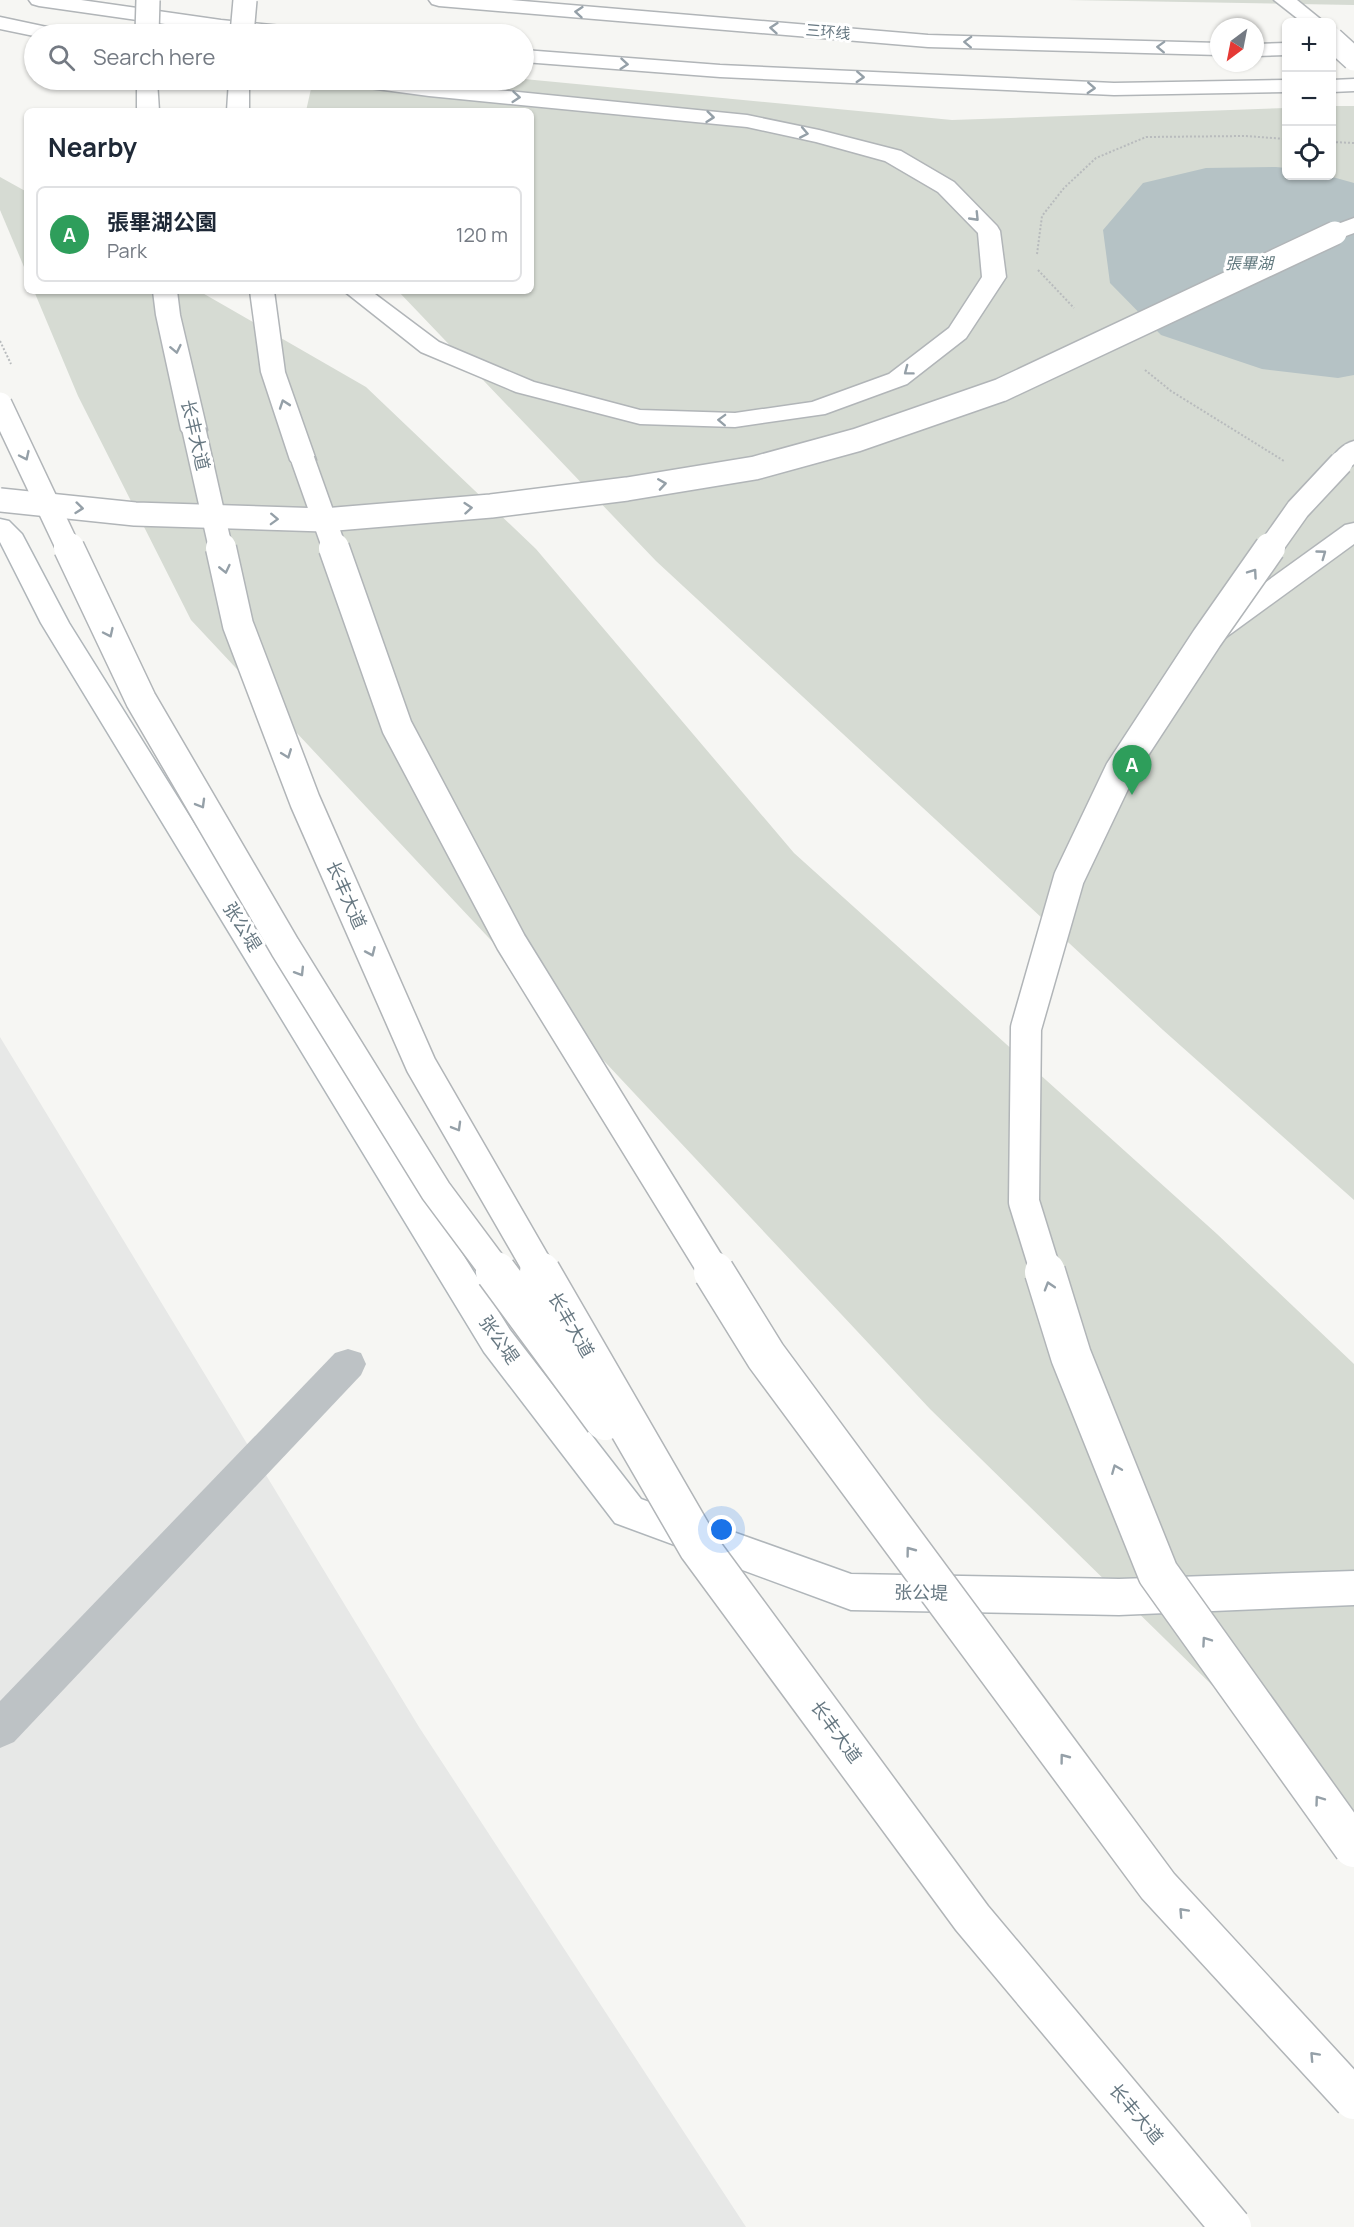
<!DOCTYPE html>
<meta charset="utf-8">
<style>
body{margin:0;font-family:Manrope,"Noto Sans SC",sans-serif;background:#f6f6f7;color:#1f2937}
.controls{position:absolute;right:18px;top:18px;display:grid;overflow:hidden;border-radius:9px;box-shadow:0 2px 4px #0004}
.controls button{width:54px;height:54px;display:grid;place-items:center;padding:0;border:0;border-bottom:2px solid #e0e1e3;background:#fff;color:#1f2937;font:30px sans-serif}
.compass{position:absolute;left:1210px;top:18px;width:54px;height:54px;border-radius:50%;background:#fff;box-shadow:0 2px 4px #0004;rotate:212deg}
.you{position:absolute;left:722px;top:1530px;width:21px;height:21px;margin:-15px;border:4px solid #fff;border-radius:50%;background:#1a73e8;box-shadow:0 0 0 9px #1a73e833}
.badge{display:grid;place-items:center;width:39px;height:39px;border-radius:50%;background:#111827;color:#fff;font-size:20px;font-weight:700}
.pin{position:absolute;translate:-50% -50px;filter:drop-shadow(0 2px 3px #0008)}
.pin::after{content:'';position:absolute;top:32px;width:21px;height:18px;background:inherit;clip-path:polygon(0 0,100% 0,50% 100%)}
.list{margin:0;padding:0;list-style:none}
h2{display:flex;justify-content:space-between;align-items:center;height:78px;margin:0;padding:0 24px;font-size:26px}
h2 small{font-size:20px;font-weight:400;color:#747a83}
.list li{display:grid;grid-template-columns:39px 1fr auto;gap:18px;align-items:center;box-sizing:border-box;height:96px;margin:0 12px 12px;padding:0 12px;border:2px solid #e0e1e3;border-radius:9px}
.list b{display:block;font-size:22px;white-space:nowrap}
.list p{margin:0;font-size:20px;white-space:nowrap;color:#747a83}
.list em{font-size:20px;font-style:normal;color:#747a83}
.icon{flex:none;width:33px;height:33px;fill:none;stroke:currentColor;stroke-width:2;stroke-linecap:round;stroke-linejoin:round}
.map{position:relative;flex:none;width:1354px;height:2227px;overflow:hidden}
.search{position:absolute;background:#fff;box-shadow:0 2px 4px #0004;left:24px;top:24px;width:510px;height:66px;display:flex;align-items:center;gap:15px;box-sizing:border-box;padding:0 21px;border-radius:33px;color:#747a83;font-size:22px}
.panel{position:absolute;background:#fff;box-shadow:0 2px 4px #0004;left:24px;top:108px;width:510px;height:186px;border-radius:9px}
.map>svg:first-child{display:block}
.built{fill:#e7e8e7}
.green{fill:#d6dbd3}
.water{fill:#b5c2c5}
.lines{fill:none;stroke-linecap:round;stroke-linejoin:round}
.secondary-casing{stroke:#b0b6ba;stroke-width:3}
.highway-casing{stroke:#b1b5b8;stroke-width:3}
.path{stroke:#b8bbbd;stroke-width:2;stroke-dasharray:2 2;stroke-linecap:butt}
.street{fill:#bdc2c5;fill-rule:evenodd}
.secondary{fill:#fff;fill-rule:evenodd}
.highway{fill:#fff;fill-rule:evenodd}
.highway-bridge-far2-casing{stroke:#b1b5b8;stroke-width:26;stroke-linecap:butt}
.highway-bridge-far1-casing{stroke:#b1b5b8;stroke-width:33;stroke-linecap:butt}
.highway-bridge-casing{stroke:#b1b5b8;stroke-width:43;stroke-linecap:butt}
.highway-bridge-far2{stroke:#fff;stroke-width:23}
.highway-bridge-far1{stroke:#fff;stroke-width:30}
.highway-bridge{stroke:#fff;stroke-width:40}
.oneway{stroke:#95a0a8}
.labels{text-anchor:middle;stroke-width:6;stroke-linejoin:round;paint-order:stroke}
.far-street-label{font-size:15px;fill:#677882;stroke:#fff}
.far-water-label{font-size:16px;font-style:italic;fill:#637a7f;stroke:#fff}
.street-label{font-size:18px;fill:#677882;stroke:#fff}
</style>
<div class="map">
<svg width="1354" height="2227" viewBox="0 0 1354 2227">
<rect width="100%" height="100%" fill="#f6f6f3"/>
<path class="built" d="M0,1037L419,1727L746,2227H0Z"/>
<g class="green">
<path d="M1068,0H1354V5Z"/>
<path d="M524,79L952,120L1286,108V176H1332V106H1354V1200L1163,1030L656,561L398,291H531V111H306L313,80Z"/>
<path d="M0,177L27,192V274L0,210Z"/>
<path d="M34,291H199L366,387L536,549L794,853L1217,1234L1354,1364V1824L930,1409L191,620L78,396Z"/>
</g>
<path class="water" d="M1276,167L1286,168V176H1329L1354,183V375L1338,378L1262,369L1161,335L1110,283L1103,230L1143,183L1206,168Z"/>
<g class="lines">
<g class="secondary-casing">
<path id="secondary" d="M0,519L9,521L22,534L69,623L510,1330L641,1499L851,1574L1119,1579L1354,1571V1605L1119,1615L851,1610L615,1523L484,1352L41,623L0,542Z"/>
</g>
<g class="highway-casing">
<g id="highway">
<path d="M29,0H81L221,20L302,28L309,30L312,34H245L221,32L39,6L32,4Z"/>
<path d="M429,0H511L928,35L1219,43V55L928,47L439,6L432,4Z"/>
<path d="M1274,0H1297L1324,22H1302Z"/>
<path d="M0,17L61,30L64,34L34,36L0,29Z"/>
<path d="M1286,43V55L1255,56V44Z"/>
<path d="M524,50L720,65L1114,83L1286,80V92L1114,95L720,77L524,62Z"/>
<path d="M1354,79V91L1332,92V80Z"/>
<path d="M137,80H157L159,111H137Z"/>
<path d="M229,80H249V111H227Z"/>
<path d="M344,80H398L747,115L819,130L901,151L954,182L997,226L1000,231L1006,277L966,338L907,384L825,414L735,427L640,424L516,392L421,352L344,291H371L439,342L534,382L640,410L735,413L812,402L889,374L949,328L982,277L978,233L938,192L885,161L816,142L747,127L429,96L354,86L347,84Z"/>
<path d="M1354,218V233L1335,240L1327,238L1324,233L1327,228Z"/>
<path d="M153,291H177L180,315L207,430L203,435L194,438L185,435L181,430L156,315Z"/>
<path d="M250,291H274L285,372L316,460L312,465L303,468L294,465L290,460L261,372Z"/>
<path d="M1354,441V464C1347,471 1341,471 1332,468L1328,463C1335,453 1342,444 1354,441Z"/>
<path d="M1354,523V544L1218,643L1208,646L1198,643L1194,637L1198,631L1345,525Z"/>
</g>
</g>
<g class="path">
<path d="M1332,142L1354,143"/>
<path d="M1037,254L1042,216L1064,188L1096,158L1146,137L1246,136L1286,139"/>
<path d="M1038,270L1074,308"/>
<path d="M0,341L11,364"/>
<path d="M1145,370L1171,391L1284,461"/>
</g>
<path class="street" d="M348,1349L361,1353L366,1364L361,1375L14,1742L0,1748V1701L335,1353Z"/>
<use href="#secondary" class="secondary"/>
<use href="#highway" class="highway"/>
<g class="highway-bridge-far2-casing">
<g id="highway-bridge-far2">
<path d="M147,34L148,0"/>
<path d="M242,34L245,0"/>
<path d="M1332,39L1354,59"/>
<path d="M0,404L69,550"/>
<path d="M194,430L221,550"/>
<path d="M303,460L335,550"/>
<path d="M0,500L135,514L324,520L491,506L627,489L755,468L857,440L1001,390L1335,233"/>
<path d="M1269,550L1298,509L1341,463"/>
</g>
</g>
<g class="highway-bridge-far1-casing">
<g id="highway-bridge-far1">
<path d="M69,548L141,700L285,947L436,1191L497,1273"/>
<path d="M221,548L238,625L305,801L421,1065L541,1273"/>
<path d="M334,548L397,727L511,942L715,1273"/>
<path d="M1046,1273L1024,1202L1026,1028L1069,878L1120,771L1207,638L1270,548"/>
</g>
</g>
<g class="highway-bridge-casing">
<g id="highway-bridge">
<path d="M496,1272L605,1420"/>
<path d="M540,1272L699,1547L972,1918L1231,2227"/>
<path d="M714,1272L766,1356L1158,1886L1354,2099"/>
<path d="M1045,1272L1071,1356L1158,1573L1354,1847"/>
</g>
</g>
<use href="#highway-bridge-far2" class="highway-bridge-far2"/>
<use href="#highway-bridge-far1" class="highway-bridge-far1"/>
<use href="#highway-bridge" class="highway-bridge"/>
</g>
<defs><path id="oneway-chevron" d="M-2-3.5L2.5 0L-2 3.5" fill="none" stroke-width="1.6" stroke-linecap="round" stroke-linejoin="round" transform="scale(1.5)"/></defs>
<g class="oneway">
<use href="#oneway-chevron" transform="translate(579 12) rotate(-175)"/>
<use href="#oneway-chevron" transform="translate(774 28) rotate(-175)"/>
<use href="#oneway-chevron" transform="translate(968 42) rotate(-178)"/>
<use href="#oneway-chevron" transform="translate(1161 47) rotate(-178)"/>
<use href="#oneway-chevron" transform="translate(624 64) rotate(5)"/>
<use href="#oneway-chevron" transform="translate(860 77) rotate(3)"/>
<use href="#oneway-chevron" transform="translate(1091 88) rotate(3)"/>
<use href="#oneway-chevron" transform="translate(516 97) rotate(5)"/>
<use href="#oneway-chevron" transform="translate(710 117) rotate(6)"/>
<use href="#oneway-chevron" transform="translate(804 133) rotate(11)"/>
<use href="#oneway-chevron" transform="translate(975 217) rotate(46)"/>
<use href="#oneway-chevron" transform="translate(176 349) rotate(78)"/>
<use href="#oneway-chevron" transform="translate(908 371) rotate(143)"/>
<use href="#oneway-chevron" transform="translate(284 404) rotate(-109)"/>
<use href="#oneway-chevron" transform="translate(722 420) rotate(-178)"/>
<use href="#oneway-chevron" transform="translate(25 456) rotate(65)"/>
<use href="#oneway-chevron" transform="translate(662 484) rotate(-9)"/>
<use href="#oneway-chevron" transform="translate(79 508) rotate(6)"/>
<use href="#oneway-chevron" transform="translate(468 508) rotate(-5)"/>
<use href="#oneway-chevron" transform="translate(274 519) rotate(2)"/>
<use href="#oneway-chevron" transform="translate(1322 554) rotate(-36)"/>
<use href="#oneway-chevron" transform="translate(225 569) rotate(77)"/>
<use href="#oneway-chevron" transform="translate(1253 573) rotate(-55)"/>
<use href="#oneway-chevron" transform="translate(109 633) rotate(65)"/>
<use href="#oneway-chevron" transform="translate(287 754) rotate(69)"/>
<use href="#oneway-chevron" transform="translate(201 804) rotate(60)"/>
<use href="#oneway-chevron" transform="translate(371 952) rotate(66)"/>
<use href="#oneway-chevron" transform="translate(300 972) rotate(58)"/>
<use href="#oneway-chevron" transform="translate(457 1127) rotate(60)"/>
<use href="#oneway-chevron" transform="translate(1049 1286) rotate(-107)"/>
<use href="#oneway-chevron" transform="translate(1116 1469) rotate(-112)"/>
<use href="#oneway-chevron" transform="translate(910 1551) rotate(-127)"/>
<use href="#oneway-chevron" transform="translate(1206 1641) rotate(-125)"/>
<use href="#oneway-chevron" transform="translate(1064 1758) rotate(-127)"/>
<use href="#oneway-chevron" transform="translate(1319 1800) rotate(-126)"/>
<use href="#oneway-chevron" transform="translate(1183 1912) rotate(-133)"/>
<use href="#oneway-chevron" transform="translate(1314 2056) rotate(-133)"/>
</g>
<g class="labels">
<g class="far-street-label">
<text transform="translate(828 32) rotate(5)" y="5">三环线</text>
</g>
<g class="far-water-label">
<text x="1249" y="269">張畢湖</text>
</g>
<g class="street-label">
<text transform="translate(195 435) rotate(77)" y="6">长丰大道</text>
<text transform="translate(346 895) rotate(66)" y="6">长丰大道</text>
<text transform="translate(242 927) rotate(58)" y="6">张公堤</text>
<text transform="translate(571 1325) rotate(60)" y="6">长丰大道</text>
<text transform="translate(499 1340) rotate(55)" y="6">张公堤</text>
<text transform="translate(921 1593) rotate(1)" y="6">张公堤</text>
<text transform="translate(836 1732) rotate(54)" y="6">长丰大道</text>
<text transform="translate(1136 2114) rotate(50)" y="6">长丰大道</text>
</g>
</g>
</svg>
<div class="controls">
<button>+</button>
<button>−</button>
<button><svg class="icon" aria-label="locate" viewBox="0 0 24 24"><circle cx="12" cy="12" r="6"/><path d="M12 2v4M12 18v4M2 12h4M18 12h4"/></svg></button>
</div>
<svg class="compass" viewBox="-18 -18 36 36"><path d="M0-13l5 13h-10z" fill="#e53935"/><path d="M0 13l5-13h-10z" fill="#747a83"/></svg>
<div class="you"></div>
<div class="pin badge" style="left:1132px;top:795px;background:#2e9e5b">A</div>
<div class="search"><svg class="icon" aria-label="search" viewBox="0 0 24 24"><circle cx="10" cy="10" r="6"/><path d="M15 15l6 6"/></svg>Search here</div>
<section class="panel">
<h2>Nearby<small></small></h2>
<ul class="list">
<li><span class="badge" style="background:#2e9e5b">A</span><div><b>張畢湖公園</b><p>Park</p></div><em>120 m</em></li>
</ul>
</section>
</div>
